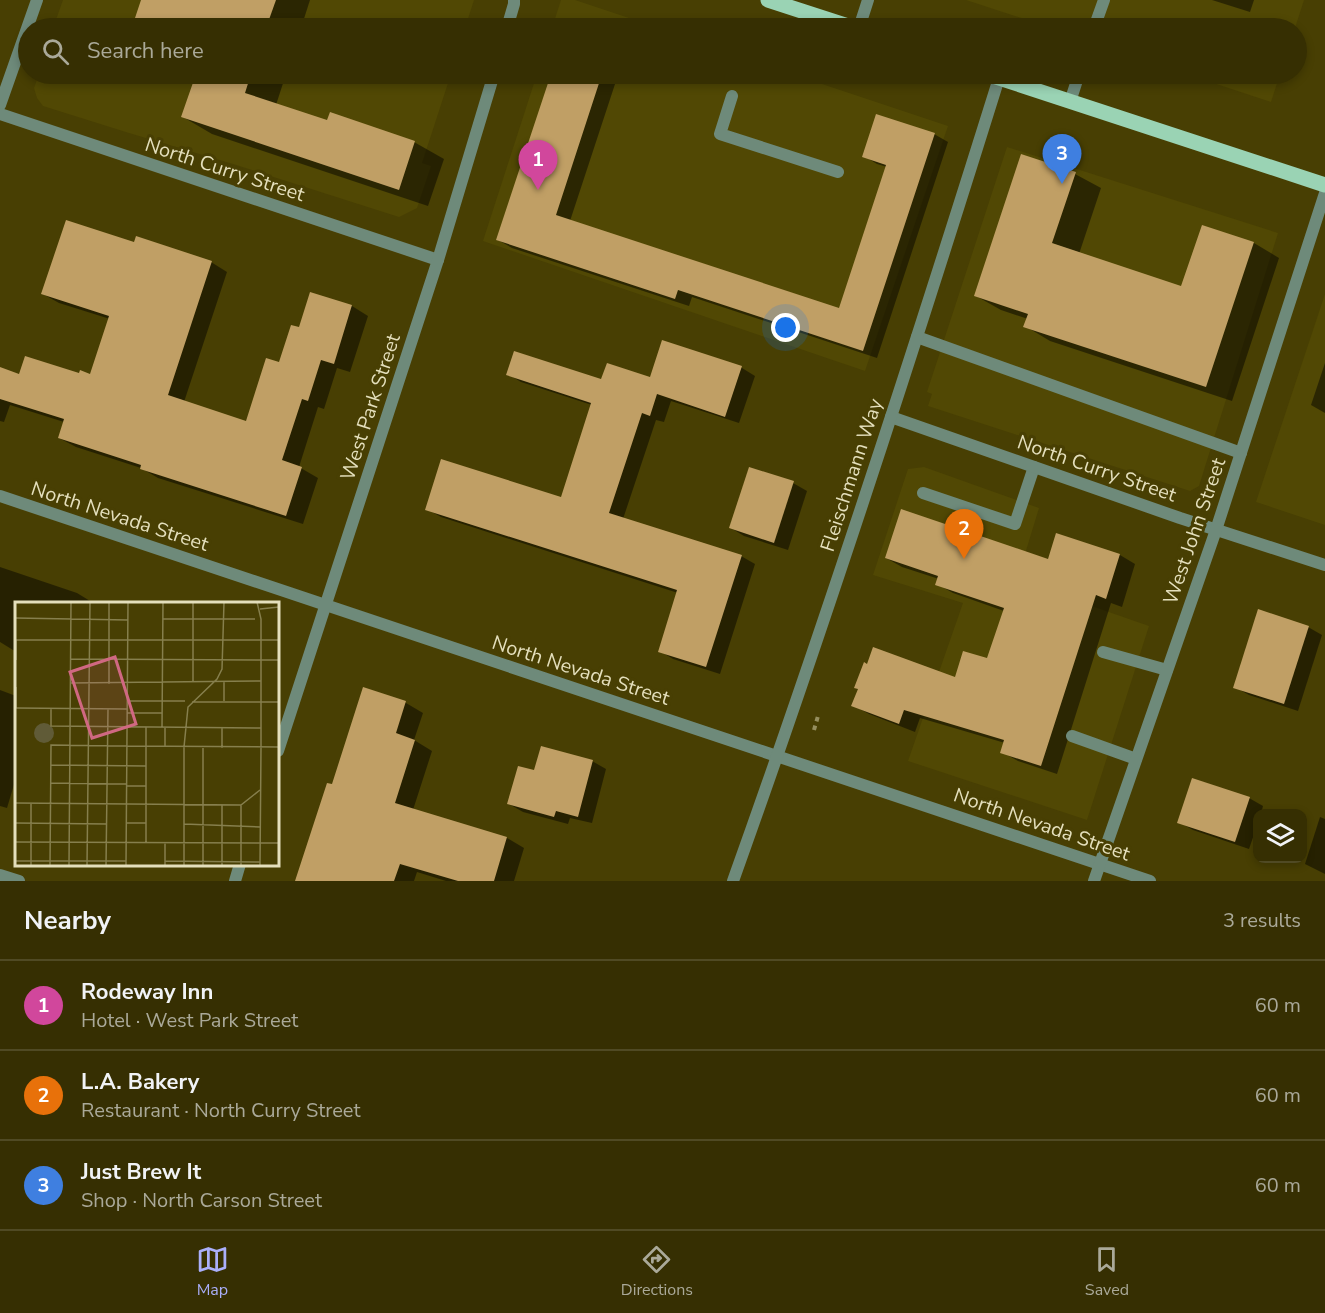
<!DOCTYPE html>
<meta charset="utf-8">
<style>
body{margin:0;font-family:"Nunito Sans",sans-serif;background:#3d370c;color:#f1f3f6}
.controls{position:absolute;right:18px;bottom:18px;display:grid;overflow:hidden;border-radius:12px;box-shadow:0 3px 9px #0003}
.controls button{width:54px;height:54px;display:grid;place-items:center;padding:0;border:0;border-bottom:2px solid #504a24;background:#362f02;color:#f1f3f6;font:30px sans-serif}
.you{position:absolute;left:786px;top:328px;width:21px;height:21px;margin:-15px;border:4px solid #fff;border-radius:50%;background:#1a73e8;box-shadow:0 0 0 9px #1a73e833}
.badge{display:grid;place-items:center;width:39px;height:39px;border-radius:50%;background:#aaaffb;color:#fff;font-size:20px;font-weight:700}
.pin{position:absolute;translate:-50% -50px;filter:drop-shadow(0 2px 3px #0008)}
.pin::after{content:'';position:absolute;top:32px;width:21px;height:18px;background:inherit;clip-path:polygon(0 0,100% 0,50% 100%)}
.list{margin:0;padding:0;list-style:none}
h2{display:flex;justify-content:space-between;align-items:center;height:78px;margin:0;padding:0 24px;font-size:26px}
h2 small{font-size:20px;font-weight:400;color:#aaa999}
.list li{display:grid;grid-template-columns:39px 1fr auto;gap:18px;align-items:center;box-sizing:border-box;height:90px;padding:0 24px;border-top:2px solid #504a24}
.list b{display:block;font-size:22px;white-space:nowrap}
.list p{margin:0;font-size:20px;white-space:nowrap;color:#aaa999}
.list em{font-size:20px;font-style:normal;color:#aaa999}
.icon{flex:none;width:33px;height:33px;fill:none;stroke:currentColor;stroke-width:2;stroke-linecap:round;stroke-linejoin:round}
.map{position:relative;flex:none;width:1325px;height:881px;overflow:hidden}
.search{position:absolute;background:#362f02;box-shadow:0 3px 9px #0003;left:18px;right:18px;top:18px;height:66px;display:flex;align-items:center;gap:15px;box-sizing:border-box;padding:0 21px;border-radius:33px;color:#aaa999;font-size:22px}
.sheet{height:348px;background:#362f02}
nav{display:flex;justify-content:space-around;align-items:center;box-sizing:border-box;height:84px;border-top:2px solid #504a24;background:#362f02;font-size:16px;color:#aaa999}
nav a{display:grid;justify-items:center;gap:3px}
nav .on{color:#aaaffb}
.map>svg:first-child{display:block}
.built{fill:#514804}
.shadow{fill:#0007}
.building{fill:#c09f65}
.lines{fill:none;stroke-linecap:round;stroke-linejoin:round}
.path{stroke:#958e5e;stroke-width:4;stroke-dasharray:4.5 4.5;stroke-linecap:butt}
.lane{stroke:#6e8a7a;stroke-width:12}
.street{stroke:#6e8a7a;stroke-width:12}
.primary{stroke:#9ad3b4;stroke-width:15}
.labels{text-anchor:middle;stroke-width:6;stroke-linejoin:round;paint-order:stroke}
.street-label{font-size:20px;fill:#e4dfbc;stroke:#483f03}
.inset-road{fill:none;stroke:#867f4d;stroke-width:1.5}
.view{fill:#d06882;fill-opacity:0.15;stroke:#d06882;stroke-width:3}
.inset-edge{fill:none;stroke:#e4dfbc;stroke-width:3}
</style>
<div class="map">
<svg width="1325" height="881" viewBox="0 0 1325 881">
<rect width="100%" height="100%" fill="#483f03"/>
<g class="built">
<path d="M63,0H474L465,28H53Z"/>
<path d="M561,0H575L659,28H552Z"/>
<path d="M966,0H1304L1295,28H1052Z"/>
<path d="M39,74H451L422,163L431,166L417,208L399,217L233,164L129,133L43,106L37,98L34,88Z"/>
<path d="M537,74H792L948,126L865,371L483,241Z"/>
<path d="M1186,74H1280L1271,102Z"/>
<path d="M1007,147L1278,233L1199,486L1190,491L928,406L932,394L927,392Z"/>
<path d="M1325,294V525L1256,502Z"/>
<path d="M924,467L1039,508L1017,580L1149,626L1087,820L908,761L963,603L873,575L908,469Z"/>
</g>
<g class="shadow">
<path d="M143,0H310L301,28H150L136,21Z"/>
<path d="M1212,0H1254L1250,12Z"/>
<path d="M197,74H286L276,105L328,122L414,142L444,159L428,206L212,134L183,117Z"/>
<path d="M552,74H609L617,78L570,221L840,310L887,167L877,164L864,156L934,134L948,142L877,358L692,297L689,306L512,248L498,240Z"/>
<path d="M1075,174L1101,188L1079,254L1182,288L1203,227L1254,243L1279,258L1232,401L1050,341L1025,326L1028,319L1001,310L976,296Z"/>
<path d="M135,244L211,262L227,272L184,402L247,423L300,329L352,306L368,316L350,372L337,368L324,409L318,407L299,467L318,478L303,524L158,478L141,468L76,447L59,438L64,422L10,405L4,422L0,421V369L20,375H91L110,319L59,303L43,294Z"/>
<path d="M663,342L742,368L755,376L739,423L671,401L664,422L656,420L623,519L741,556L755,564L720,674L673,659L660,651L678,593L441,517L427,509L562,499L592,405L521,382L508,374L602,381L651,379Z"/>
<path d="M1325,363V413L1311,405Z"/>
<path d="M793,483L807,491L788,550L744,536L731,528Z"/>
<path d="M1057,535L1120,555L1135,564L1122,607L1111,603L1057,774L1018,761L1002,752L1005,743L920,718L915,732L869,714L853,705L860,689L956,679L988,660L1004,611L953,593L937,584L939,579L902,567L886,558L1049,561Z"/>
<path d="M0,567L77,593L95,604H16V651L13,650L0,642Z"/>
<path d="M1308,627L1322,635L1298,711L1249,695L1235,687Z"/>
<path d="M364,689L406,703L423,713L414,740L432,751L413,810L507,838L524,848L514,881H446L417,872L414,881H297L333,786Z"/>
<path d="M0,690L16,696V778L7,808L0,806Z"/>
<path d="M592,761L606,769L592,823L570,818L568,824L523,812L509,804L535,772Z"/>
<path d="M1249,798L1263,806L1261,814H1258V823L1249,849L1193,830L1179,822Z"/>
<path d="M1320,817L1325,819V874L1305,864Z"/>
</g>
<g class="building">
<path d="M141,0H276L266,28H156L134,21Z"/>
<path d="M196,74H251L245,93L327,120L330,112L415,141L399,190L181,117Z"/>
<path d="M551,74H602L556,215L839,308L886,165L862,157L876,114L935,133L863,351L678,290L675,299L496,240Z"/>
<path d="M1021,154L1076,172L1052,243L1181,286L1202,225L1254,242L1206,387L1023,327L1028,314L974,296Z"/>
<path d="M66,220L134,242L136,236L212,261L168,395L246,421L266,358L279,362L291,325L299,327L310,292L352,305L334,364L321,360L308,401L302,399L282,460L302,467L286,516L140,469L141,465L58,438L64,419L0,399V367L19,374L25,356L79,373L80,370L90,374L109,316L41,294Z"/>
<path d="M662,340L742,366L725,417L657,394L650,416L642,413L609,513L742,555L706,667L658,652L677,590L425,510L441,459L561,497L591,403L506,375L514,351L601,379L607,363L650,377Z"/>
<path d="M749,467L794,481L774,543L729,528Z"/>
<path d="M901,509L1048,559L1056,533L1120,554L1106,599L1096,595L1041,766L1000,753L1004,740L904,710L899,724L851,706L858,689L854,688L864,662L867,664L873,647L955,677L963,651L987,658L1004,608L935,585L938,576L885,558Z"/>
<path d="M1258,609L1309,626L1284,704L1233,688Z"/>
<path d="M363,687L406,701L396,733L415,740L395,803L507,837L494,881H458L400,864L394,881H295L327,783L332,784Z"/>
<path d="M541,746L593,760L578,817L556,811L554,817L507,804L518,766L534,770Z"/>
<path d="M1192,778L1250,797L1235,842L1177,823Z"/>
</g>
<g class="lines">
<path class="path" d="M814,730L818,716"/>
<g class="lane">
<path d="M732,96L720,134L838,172"/>
<path d="M917,337L1241,453"/>
<path d="M923,493L1015,524L1034,467"/>
<path d="M1103,652L1167,670"/>
<path d="M1072,736L1136,759"/>
</g>
<g class="street">
<path d="M507,28L514,4V0"/>
<path d="M859,28L868,0"/>
<path d="M1094,28L1104,0"/>
<path d="M1070,102L1079,74"/>
<path d="M0,105L37,0"/>
<path d="M0,114L438,260"/>
<path d="M891,417L1180,518L1325,565"/>
<path d="M0,496L1150,881"/>
<path d="M278,751L438,260L494,74"/>
<path d="M0,875L19,881"/>
<path d="M235,881L240,864"/>
<path d="M733,881C828,616 915,347 999,78"/>
<path d="M1094,881L1216,530L1325,193"/>
</g>
<g class="primary">
<path d="M768,0L854,28"/>
<path d="M987,74L1325,185"/>
</g>
</g>
<g class="labels">
<g class="street-label">
<text transform="translate(225 169) rotate(18)" y="7">North Curry Street</text>
<text transform="translate(370 407) rotate(-72)" y="7">West Park Street</text>
<text transform="translate(1097 468) rotate(19)" y="7">North Curry Street</text>
<text transform="translate(851 475) rotate(-72)" y="7">Fleischmann Way</text>
<text transform="translate(120 516) rotate(18)" y="7">North Nevada Street</text>
<text transform="translate(1194 531) rotate(-71)" y="7">West John Street</text>
<text transform="translate(581 670) rotate(18)" y="7">North Nevada Street</text>
<text transform="translate(1042 824) rotate(19)" y="7">North Nevada Street</text>
</g>
</g>
<g transform="translate(15 602)">
<rect width="264" height="264" fill="#483f03"/>
<path d="M19 131a10 10 0 1 1 20 0a10 10 0 1 1-20 0Z" fill="#605b37"/>
<path class="inset-road" d="M242,0L246,17V146M245,7L264,5M0,16L113,18M148,17H240M0,38H264M1,38V58M56,57L264,58M178,79V0M209,79V99M55,81L246,79M94,82V0M112,99H170M177,100H264M0,106L112,107M1,106V85M36,106V124L246,126M112,111H147M147,125L148,0M112,144L264,145M150,145V125M169,145L173,105L202,77L207,67L209,0M207,146V125M36,163L131,164M35,181L111,182M111,184H131M0,201L226,203L245,188M0,221L92,222M111,221H131M169,222L245,225M0,240L264,241M131,240V125M0,259H111M150,259L245,260M16,264V201M35,264L36,143L112,144M54,264L56,0M72,264L75,0M91,264L93,107M111,264L113,0M150,264V240M169,264V145M188,264V146M207,264V203M226,264V203M245,264L246,146"/>
<path class="view" d="M100,55L121,122L77,136L55,70Z"/>
<rect width="264" height="264" class="inset-edge"/>
</g>
</svg>
<div class="controls">
<button><svg class="icon" aria-label="layers" viewBox="0 0 24 24"><path d="M12 4l9 5-9 5-9-5zM3 14l9 5 9-5"/></svg></button>
</div>
<div class="you"></div>
<div class="pin badge" style="left:538px;top:190px;background:#d1479c">1</div>
<div class="pin badge" style="left:964px;top:559px;background:#e8710a">2</div>
<div class="pin badge" style="left:1062px;top:184px;background:#3f7fe0">3</div>
<div class="search"><svg class="icon" aria-label="search" viewBox="0 0 24 24"><circle cx="10" cy="10" r="6"/><path d="M15 15l6 6"/></svg>Search here</div>
</div>
<section class="sheet">
<h2>Nearby<small>3 results</small></h2>
<ul class="list">
<li><span class="badge" style="background:#d1479c">1</span><div><b>Rodeway Inn</b><p>Hotel · West Park Street</p></div><em>60 m</em></li>
<li><span class="badge" style="background:#e8710a">2</span><div><b>L.A. Bakery</b><p>Restaurant · North Curry Street</p></div><em>60 m</em></li>
<li><span class="badge" style="background:#3f7fe0">3</span><div><b>Just Brew It</b><p>Shop · North Carson Street</p></div><em>60 m</em></li>
</ul>
</section>
<nav>
<a class="on"><svg class="icon" aria-label="map" viewBox="0 0 24 24"><path d="M3 6l6-2 6 2 6-2v14l-6 2-6-2-6 2zM9 4v14M15 6v14"/></svg>Map</a>
<a><svg class="icon" aria-label="directions" viewBox="0 0 24 24"><path d="M12 3l9 9-9 9-9-9zM9 14v-3h6M13 9l2 2-2 2"/></svg>Directions</a>
<a><svg class="icon" aria-label="saved" viewBox="0 0 24 24"><path d="M7 4h10v16l-5-4-5 4z"/></svg>Saved</a>
</nav>
